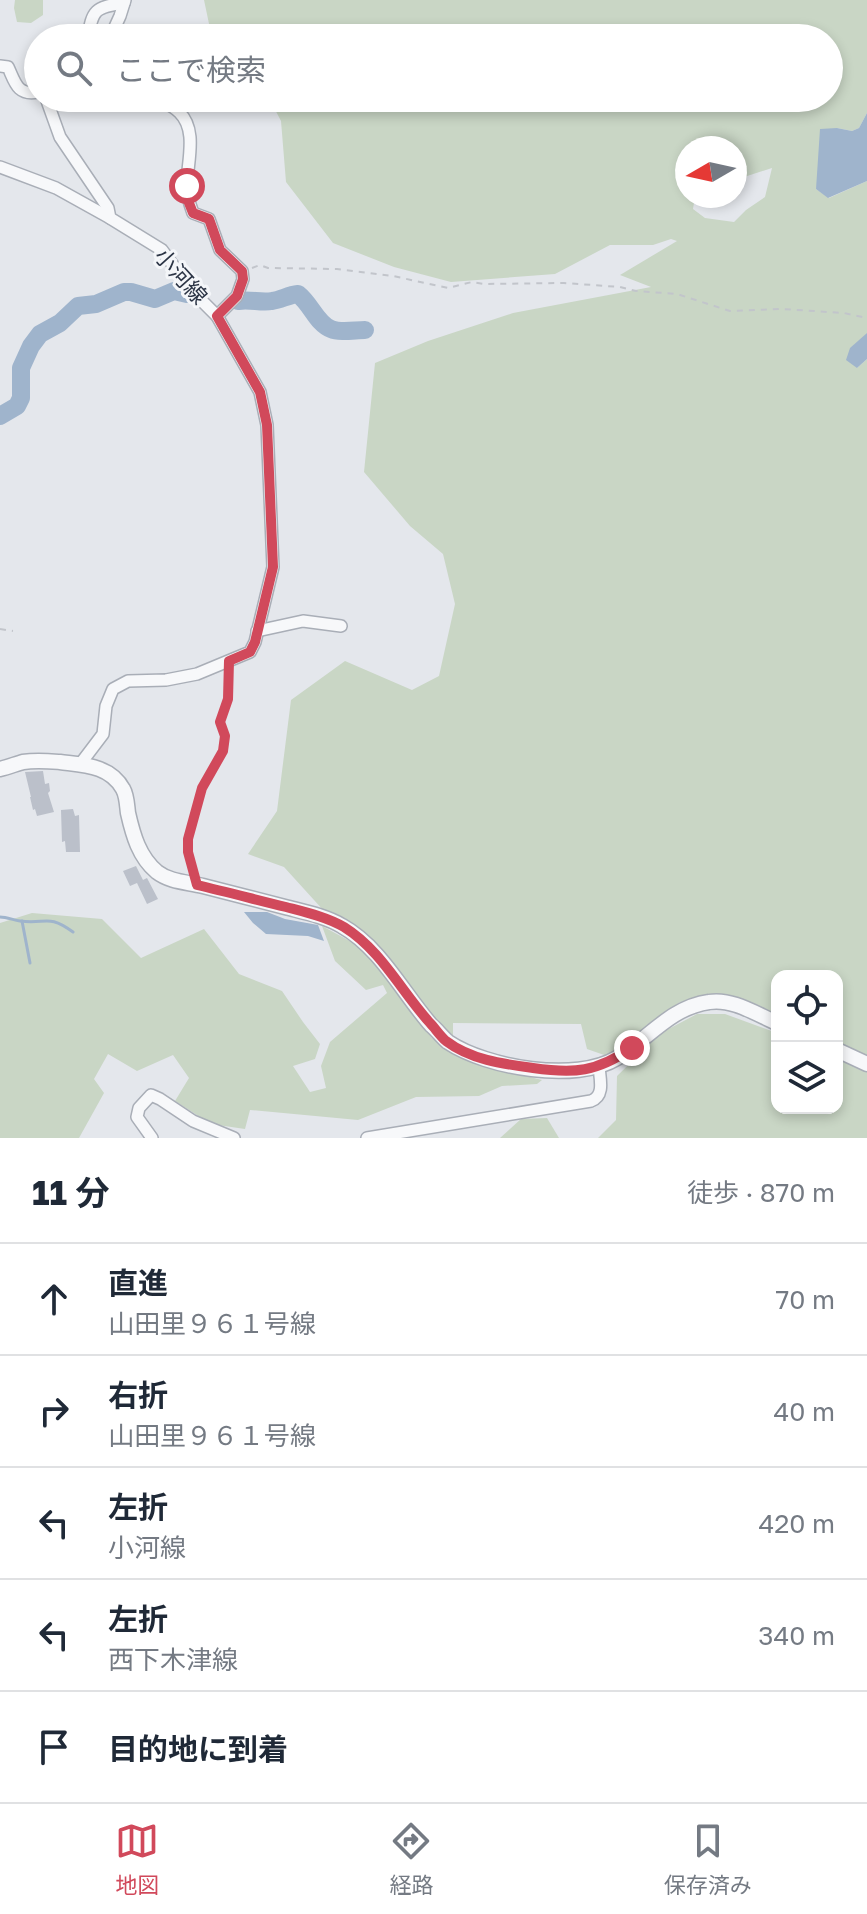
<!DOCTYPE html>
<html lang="ja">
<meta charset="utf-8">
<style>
body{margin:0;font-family:"Golos Text","Noto Sans JP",sans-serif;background:#f6f6f7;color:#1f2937}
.controls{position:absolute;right:24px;bottom:24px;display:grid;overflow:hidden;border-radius:16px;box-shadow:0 4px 12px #0003}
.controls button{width:72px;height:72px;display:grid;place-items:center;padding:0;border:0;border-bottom:2px solid #e0e1e3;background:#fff;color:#1f2937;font:40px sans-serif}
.compass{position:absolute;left:675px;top:136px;width:72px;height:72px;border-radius:50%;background:#fff;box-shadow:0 4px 12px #0003;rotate:261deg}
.stop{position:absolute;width:24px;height:24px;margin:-18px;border:6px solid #d1495b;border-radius:50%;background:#fff}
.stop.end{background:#d1495b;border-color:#fff;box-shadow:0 2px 8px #0008}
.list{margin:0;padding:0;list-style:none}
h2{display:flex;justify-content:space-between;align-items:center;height:104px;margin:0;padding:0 32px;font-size:34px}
h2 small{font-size:26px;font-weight:400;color:#747a83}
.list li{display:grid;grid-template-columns:52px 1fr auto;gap:24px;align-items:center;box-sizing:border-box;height:112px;padding:0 32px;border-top:2px solid #e0e1e3}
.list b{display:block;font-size:30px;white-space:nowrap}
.list p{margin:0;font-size:26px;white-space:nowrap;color:#747a83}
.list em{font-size:26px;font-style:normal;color:#747a83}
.icon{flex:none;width:44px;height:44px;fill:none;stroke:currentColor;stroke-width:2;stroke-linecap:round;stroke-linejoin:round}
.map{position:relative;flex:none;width:867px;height:1138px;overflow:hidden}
.search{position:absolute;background:#fff;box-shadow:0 4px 12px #0003;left:24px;right:24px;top:24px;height:88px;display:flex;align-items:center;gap:20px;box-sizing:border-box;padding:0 28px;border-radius:44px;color:#747a83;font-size:30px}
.sheet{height:664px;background:#fff}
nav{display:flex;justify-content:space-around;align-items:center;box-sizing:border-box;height:112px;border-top:2px solid #e0e1e3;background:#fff;font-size:22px;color:#747a83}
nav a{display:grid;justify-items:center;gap:4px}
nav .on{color:#d1495b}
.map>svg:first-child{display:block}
.green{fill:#c9d6c5;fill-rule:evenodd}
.water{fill:#9fb4cc}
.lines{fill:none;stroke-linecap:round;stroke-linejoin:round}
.stream{stroke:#9fb4cc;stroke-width:3}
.river{stroke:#9fb4cc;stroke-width:18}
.building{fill:#bbc0ca}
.minor-casing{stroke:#a9aeb7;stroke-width:14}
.tertiary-casing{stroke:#a9aeb7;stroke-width:17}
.path{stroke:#c2c5cb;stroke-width:2;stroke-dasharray:6 6;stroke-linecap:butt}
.minor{stroke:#f7f8fa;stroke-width:11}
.tertiary{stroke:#f7f8fa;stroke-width:14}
.route{stroke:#d1495b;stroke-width:10}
.labels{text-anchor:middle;stroke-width:6;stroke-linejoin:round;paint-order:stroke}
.street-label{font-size:22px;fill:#2b3445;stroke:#f4f6f9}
</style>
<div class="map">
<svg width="867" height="1138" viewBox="0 0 867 1138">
<rect width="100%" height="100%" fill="#e4e7ec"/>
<g class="green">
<path d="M15,0H43V15L31,23L17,22L14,8Z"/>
<path d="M204,0H867V113L859,128L852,131L837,128L816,189L829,198L867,181V333L857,368L867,359V1057L837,1043V976H777V1016L725,995L680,1002L607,1056L587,1049L581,1024L453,1023V1039L324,911L284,867L248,854L277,811L291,700L345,661L412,690L439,676L455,604L443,554L410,526L364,472L375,363L428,341L513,313L651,287L620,275L677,241L671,239L653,245H610L555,274L451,282L394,267L333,243L286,182L281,121L269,98H829V38H212ZM687,148H735V180L772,168L765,197L746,210L734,222L705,218L693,209L695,196H687Z"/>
<path d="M32,913L102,919L141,958L204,929L239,974L282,991L303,1022L320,1044L315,1059L293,1066L310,1092L326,1088L321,1066L330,1042L387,993L383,985L366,990L335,961L322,926L361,947L432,1038L474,1063L542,1080L537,1084L502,1086L479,1096L416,1097L358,1120L250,1110L245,1129L211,1124L175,1101L189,1078L173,1055L137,1071L108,1054L94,1079L104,1093L79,1138H0V923Z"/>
<path d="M697,1014H725L777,1033V1108H837V1057L867,1069V1138H598L616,1120L617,1076L661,1033Z"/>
<path d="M547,1118L559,1138H500L521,1119Z"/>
</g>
<g class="water">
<path d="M867,113V181L828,198L816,189L820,129L837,128L852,131L859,128Z"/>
<path d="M867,333V359L857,368L846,360L850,348Z"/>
<path d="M244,912H267L285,919L318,925L324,941L308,936L266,934L253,923Z"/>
</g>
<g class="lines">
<g class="stream">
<path d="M0,917C7,917 13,920 20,921C46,925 47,913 73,932"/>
<path d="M22,921L30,963"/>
</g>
<g class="river">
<path d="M238,301C250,299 261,303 272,301C281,300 288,295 298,294C311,304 317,324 331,329C340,333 355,330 365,330"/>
<path d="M0,416L17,406L21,398V368L31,346L40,334L60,323L78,306L96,304L124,292H131L155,299L174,291L187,294"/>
</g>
</g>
<g class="building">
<path d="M43,771L45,784L49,783L50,791L48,793L54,812L37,816L35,809L33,810L30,797H31L25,772Z"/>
<path d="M73,809L75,816L79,815L80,852H66L65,841L62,842L61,810Z"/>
<path d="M136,866L143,880L147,878L158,899L147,904L137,883L130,886L123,871Z"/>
</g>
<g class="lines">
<g class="minor-casing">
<g id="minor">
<path d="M88,38C92,10 95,7 124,3"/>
<path d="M110,38L120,16L125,0"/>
<path d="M0,66L8,67C15,82 17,96 38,92"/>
<path d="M46,98L60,137L108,208L110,218L162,250L191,290L217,316L260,392L267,425L273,567L255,642L250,652L197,674L166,680L128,681L113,689L106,706L103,734L81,763"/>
<path d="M156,98C163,102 173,106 179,112C199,131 186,165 187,188C187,197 190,205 193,213L209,219L220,250L242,271L243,279L237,296L217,316"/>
<path d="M0,167L56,188L110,218"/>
<path d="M257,631L303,621L341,626"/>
<path d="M152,1138L137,1117L139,1108L151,1095L160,1099L193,1121L234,1138"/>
<path d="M367,1138L591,1101C605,1096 600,1079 599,1067"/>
</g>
</g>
<g class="tertiary-casing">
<g id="tertiary">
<path d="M0,769C8,767 16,764 23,762C36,760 47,761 60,762C83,765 110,765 123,789C127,796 127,806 128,813C133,835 139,857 157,872C170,882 187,882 203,886C230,893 258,900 285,907C304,912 325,916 342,926C380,947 403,993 431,1025C437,1030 442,1037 448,1042C487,1068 576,1083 617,1058C648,1039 671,1007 709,1002C732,998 756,1014 777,1023"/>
<path d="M837,1050L867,1064"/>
</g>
</g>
<g class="path">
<path d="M252,268L260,265L268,268L337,269L393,276L448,288L472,282L484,284L564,283L620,287L636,291L677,294L730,311L782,309L844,313L867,318"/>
<path d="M0,629L13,631"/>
<path d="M194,874L188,852V839L202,788L223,751L225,736L220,722L228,699L229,671"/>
</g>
<use href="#minor" class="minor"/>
<use href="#tertiary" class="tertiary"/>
</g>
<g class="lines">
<path class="route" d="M187,186L189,203L193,213L209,219L220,250L242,271L243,279L237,296L217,316L260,392L267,425L273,567L255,642L250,652L229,661L228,699L220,722L225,736L223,751L202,788L188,839V852L197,885C227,892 257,900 286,907C305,912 327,917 344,927C381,950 401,991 430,1023C435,1028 440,1036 446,1041C471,1060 503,1064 533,1068C575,1074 596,1072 632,1048"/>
</g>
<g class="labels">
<g class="street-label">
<text transform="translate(181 276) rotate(48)" y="8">小河線</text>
</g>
</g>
</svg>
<div class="controls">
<button><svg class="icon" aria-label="locate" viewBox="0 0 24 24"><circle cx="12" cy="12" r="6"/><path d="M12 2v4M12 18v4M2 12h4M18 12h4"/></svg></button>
<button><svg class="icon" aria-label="layers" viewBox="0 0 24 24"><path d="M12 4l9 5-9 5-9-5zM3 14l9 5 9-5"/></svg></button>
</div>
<svg class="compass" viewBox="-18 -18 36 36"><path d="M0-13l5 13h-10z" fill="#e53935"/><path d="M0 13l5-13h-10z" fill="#747a83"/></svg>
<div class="stop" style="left:187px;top:186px"></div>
<div class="stop end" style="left:632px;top:1048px"></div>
<div class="search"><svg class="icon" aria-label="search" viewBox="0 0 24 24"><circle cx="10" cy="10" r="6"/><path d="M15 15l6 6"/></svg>ここで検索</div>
</div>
<section class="sheet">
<h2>11 分<small>徒歩 · 870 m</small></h2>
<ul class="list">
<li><svg class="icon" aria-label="ahead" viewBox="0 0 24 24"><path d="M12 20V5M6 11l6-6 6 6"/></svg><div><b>直進</b><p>山田里９６１号線</p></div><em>70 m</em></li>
<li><svg class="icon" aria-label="right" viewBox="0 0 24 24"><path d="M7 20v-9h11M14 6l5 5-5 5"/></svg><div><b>右折</b><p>山田里９６１号線</p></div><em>40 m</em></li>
<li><svg class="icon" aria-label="left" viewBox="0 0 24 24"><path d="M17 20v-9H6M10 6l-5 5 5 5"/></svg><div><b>左折</b><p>小河線</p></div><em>420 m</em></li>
<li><svg class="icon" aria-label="left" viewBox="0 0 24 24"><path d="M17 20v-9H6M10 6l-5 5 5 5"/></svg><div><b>左折</b><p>西下木津線</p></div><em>340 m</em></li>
<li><svg class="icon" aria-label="arrive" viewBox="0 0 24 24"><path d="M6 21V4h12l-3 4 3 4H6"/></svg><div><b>目的地に到着</b></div></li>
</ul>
</section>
<nav>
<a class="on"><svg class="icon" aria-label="map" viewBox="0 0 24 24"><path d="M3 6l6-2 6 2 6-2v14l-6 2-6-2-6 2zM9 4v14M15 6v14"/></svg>地図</a>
<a><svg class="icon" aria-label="directions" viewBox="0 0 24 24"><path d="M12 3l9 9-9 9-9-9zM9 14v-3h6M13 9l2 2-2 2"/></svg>経路</a>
<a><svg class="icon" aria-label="saved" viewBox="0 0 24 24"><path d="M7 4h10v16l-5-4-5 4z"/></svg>保存済み</a>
</nav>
